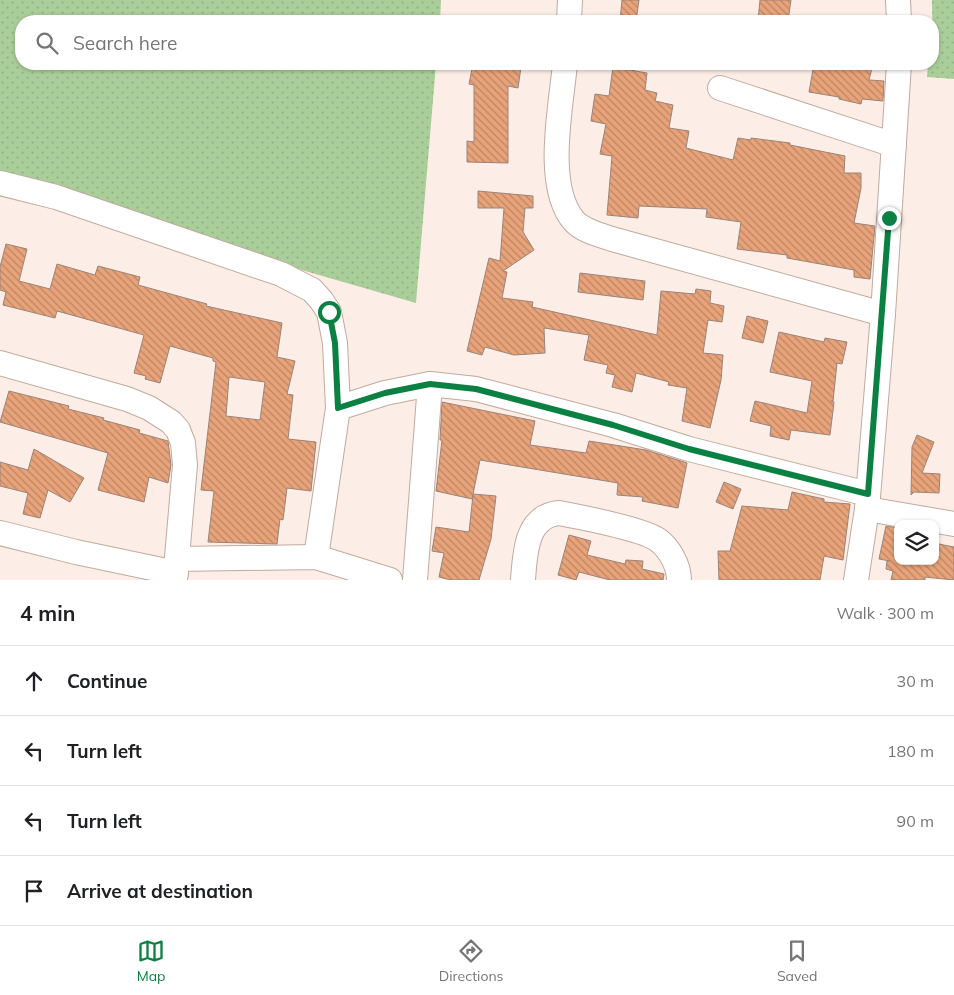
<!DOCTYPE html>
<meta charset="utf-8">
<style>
body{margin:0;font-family:Mulish,sans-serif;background:#f2f2f2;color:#202124}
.controls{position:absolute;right:15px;bottom:15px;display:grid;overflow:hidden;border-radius:10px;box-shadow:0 1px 4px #0004}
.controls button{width:45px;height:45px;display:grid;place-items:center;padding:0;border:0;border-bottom:1px solid #e0e0e0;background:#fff;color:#202124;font:25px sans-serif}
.stop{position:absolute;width:15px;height:15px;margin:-11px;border:4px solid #0b8043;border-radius:50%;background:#fff}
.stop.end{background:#0b8043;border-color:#fff;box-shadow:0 1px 5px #0008}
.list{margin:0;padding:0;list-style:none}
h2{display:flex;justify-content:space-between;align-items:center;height:65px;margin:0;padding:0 20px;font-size:21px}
h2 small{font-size:16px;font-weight:400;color:#757577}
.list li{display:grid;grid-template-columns:32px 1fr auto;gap:15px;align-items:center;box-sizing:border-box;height:70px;padding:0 20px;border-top:1px solid #e0e0e0}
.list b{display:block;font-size:19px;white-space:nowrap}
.list em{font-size:16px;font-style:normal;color:#757577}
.icon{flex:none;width:28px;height:28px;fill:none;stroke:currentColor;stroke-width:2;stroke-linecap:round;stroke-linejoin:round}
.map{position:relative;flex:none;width:954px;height:580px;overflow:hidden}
.search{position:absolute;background:#fff;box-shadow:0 1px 4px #0004;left:15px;right:15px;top:15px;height:55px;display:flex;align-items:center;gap:12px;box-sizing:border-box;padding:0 18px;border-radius:20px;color:#757577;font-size:19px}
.sheet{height:345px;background:#fff}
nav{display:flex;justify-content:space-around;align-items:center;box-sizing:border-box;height:70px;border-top:1px solid #e0e0e0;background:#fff;font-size:14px;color:#757577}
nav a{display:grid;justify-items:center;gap:2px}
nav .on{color:#0b8043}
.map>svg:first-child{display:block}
.grass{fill:url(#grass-dots)}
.building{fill:url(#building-back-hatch);stroke:#998478;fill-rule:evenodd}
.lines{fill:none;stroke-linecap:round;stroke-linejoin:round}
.minor-casing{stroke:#c0aa9e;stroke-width:26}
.minor{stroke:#fff;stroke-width:24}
.route{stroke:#0b8043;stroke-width:6}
</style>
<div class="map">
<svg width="954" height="580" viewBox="0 0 954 580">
<defs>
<pattern id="grass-dots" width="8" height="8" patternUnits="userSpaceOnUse" patternTransform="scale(1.25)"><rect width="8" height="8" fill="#aace9a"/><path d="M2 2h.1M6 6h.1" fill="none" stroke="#93b185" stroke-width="1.8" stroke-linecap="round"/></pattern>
<pattern id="building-back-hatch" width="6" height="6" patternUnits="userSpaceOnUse" patternTransform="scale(1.25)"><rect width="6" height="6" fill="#e8a37a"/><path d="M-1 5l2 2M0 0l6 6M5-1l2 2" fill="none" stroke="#bd8564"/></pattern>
</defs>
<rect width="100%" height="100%" fill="#fceee6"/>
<g class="grass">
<path d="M0,0H441L440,21H21V64H436L416,303L0,183Z"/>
<path d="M932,0H954V79L927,77L928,64H933Z"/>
</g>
<g class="building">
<path d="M622,0H639L636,21H620Z"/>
<path d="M760,0H791L788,21H758Z"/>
<path d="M473,64H499L521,67L518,88L508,86V163L467,162V141L474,142V85L469,84Z"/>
<path d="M814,64H873L869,80L884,81L883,101L862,99L861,104L839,99V97L809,92Z"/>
<path d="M613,67L647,73L645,90L657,93L655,101L673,105L669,128L689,131L686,148L733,160L738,138L751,140V138L790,143V145L845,156L844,173H861V188L854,223L875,226L870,279L854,277V270L787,258V255L737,249L741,222L706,217L707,209L639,206L638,218L607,215L612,156L600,154L606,124L591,121L595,94L609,96Z"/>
<path d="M478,191L533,196V208H525L523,232L534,250L503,271L507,272L502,298L533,302L532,307L657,335L661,291L695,294L696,289L711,291L710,303L724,306L722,322L708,320L703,353L723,355L721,380L710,428L682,421L687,388L668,385L669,382L636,373L632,392L612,387L615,375L606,373L608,365L584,360L589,335L544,328L545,353L514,355L485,347L482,355L467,351L489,258L500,261L504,208H478Z"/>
<path d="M6,244L27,249L19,281L50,289L57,264L95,275L98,266L140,277L138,285L207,304L206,306L282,323L277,357L295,361L287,394L293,395L288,439L316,442L311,491L287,488L283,520L280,519L277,544L208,542L214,491L201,490L216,362L213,361V358L170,346L160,383L145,379L146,376L134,373L144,335L57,311L55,318L3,305L6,292L0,290V267ZM229,377L265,382L260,420L226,416Z"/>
<path d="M580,273L645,281L643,300L578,292Z"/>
<path d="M747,316L768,321L763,343L742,338Z"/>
<path d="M779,332L824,342L825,338L847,342L842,364L837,363L833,401H831L834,402L830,435L791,430L789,440L770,436L771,426L750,421L755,401L807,413L812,381L770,372Z"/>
<path d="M9,391L69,406L68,409L104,418L103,420L140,430L139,433L168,441L171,465L168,483L149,477L144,502L98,490L108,453L0,422Z"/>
<path d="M442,402L535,421L530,445L586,453L589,441L646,450L687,463L678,508L642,501L643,497L617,495L618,483L480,460L473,494L496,496L491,539L479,580H451L439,577L444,553L432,551L436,527L469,532L473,495L472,499L436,491L442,440H440Z"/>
<path d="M917,435L934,442L922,473L940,474L939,493L914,492L911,495L912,447Z"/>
<path d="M34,449L84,478L70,502L48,490L40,518L23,514L28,493L0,486V462L28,470Z"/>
<path d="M724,482L741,489L733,509L716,502Z"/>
<path d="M792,492L824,499V502L850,504L843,560L824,556L820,580H719L718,551H730L742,506L788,510Z"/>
<path d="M886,526L898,528V561H936L939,544L954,547V580L925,577V580H891L893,571L886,569L887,561H890L879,559Z"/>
<path d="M569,535L591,541L587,555L625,564L626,560L643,561L642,569L664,574L663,580H610L579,572L576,580L558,575Z"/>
</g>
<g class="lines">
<g class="minor-casing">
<g id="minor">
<path d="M898,0L899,21"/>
<path d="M569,21L570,0"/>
<path d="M565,64C561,107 544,186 574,221C583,231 600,235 612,239L883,314"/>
<path d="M720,88L894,145"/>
<path d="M0,183L56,197L281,274L312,290L321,300L329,312L335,343L338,408L316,557"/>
<path d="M0,363L127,399L149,408L171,422L178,430L183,443L185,465L175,580"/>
<path d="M338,408L385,393L430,384L476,389L613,425L689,449L868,494"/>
<path d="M867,509L954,524"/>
<path d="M0,533L76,552L176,573"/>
<path d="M177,559L316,557L390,580"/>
<path d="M415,580L430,384"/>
<path d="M523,580C525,553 526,516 559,513C580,517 643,529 658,540C669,548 679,565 679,580"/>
<path d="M856,580L867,509L883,314L899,64"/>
</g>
</g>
<use href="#minor" class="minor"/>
</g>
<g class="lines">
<path class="route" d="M329,312L335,343L338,408L385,393L430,384L476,389L613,425L689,449L868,494L889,218"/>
</g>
</svg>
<div class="controls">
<button><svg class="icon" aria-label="layers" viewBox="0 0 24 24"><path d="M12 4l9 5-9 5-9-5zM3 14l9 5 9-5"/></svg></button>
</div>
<div class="stop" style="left:329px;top:312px"></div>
<div class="stop end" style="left:889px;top:218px"></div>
<div class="search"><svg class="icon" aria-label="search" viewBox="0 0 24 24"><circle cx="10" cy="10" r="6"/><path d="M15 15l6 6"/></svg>Search here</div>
</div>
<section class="sheet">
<h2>4 min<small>Walk · 300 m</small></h2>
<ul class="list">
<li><svg class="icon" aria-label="ahead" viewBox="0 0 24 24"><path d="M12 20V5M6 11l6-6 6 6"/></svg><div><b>Continue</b></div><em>30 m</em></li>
<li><svg class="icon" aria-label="left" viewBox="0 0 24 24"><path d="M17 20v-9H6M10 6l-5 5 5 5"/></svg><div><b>Turn left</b></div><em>180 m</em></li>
<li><svg class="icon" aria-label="left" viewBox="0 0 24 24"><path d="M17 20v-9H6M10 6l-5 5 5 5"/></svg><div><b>Turn left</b></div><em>90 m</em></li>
<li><svg class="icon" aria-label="arrive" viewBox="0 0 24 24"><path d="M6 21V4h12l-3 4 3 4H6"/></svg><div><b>Arrive at destination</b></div></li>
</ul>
</section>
<nav>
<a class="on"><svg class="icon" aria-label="map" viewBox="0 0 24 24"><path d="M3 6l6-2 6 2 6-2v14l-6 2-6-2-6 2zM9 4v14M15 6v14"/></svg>Map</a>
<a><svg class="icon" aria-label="directions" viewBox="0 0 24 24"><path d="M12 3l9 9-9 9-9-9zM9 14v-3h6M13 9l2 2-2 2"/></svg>Directions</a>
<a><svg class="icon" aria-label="saved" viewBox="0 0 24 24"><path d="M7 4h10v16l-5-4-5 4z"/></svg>Saved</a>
</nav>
